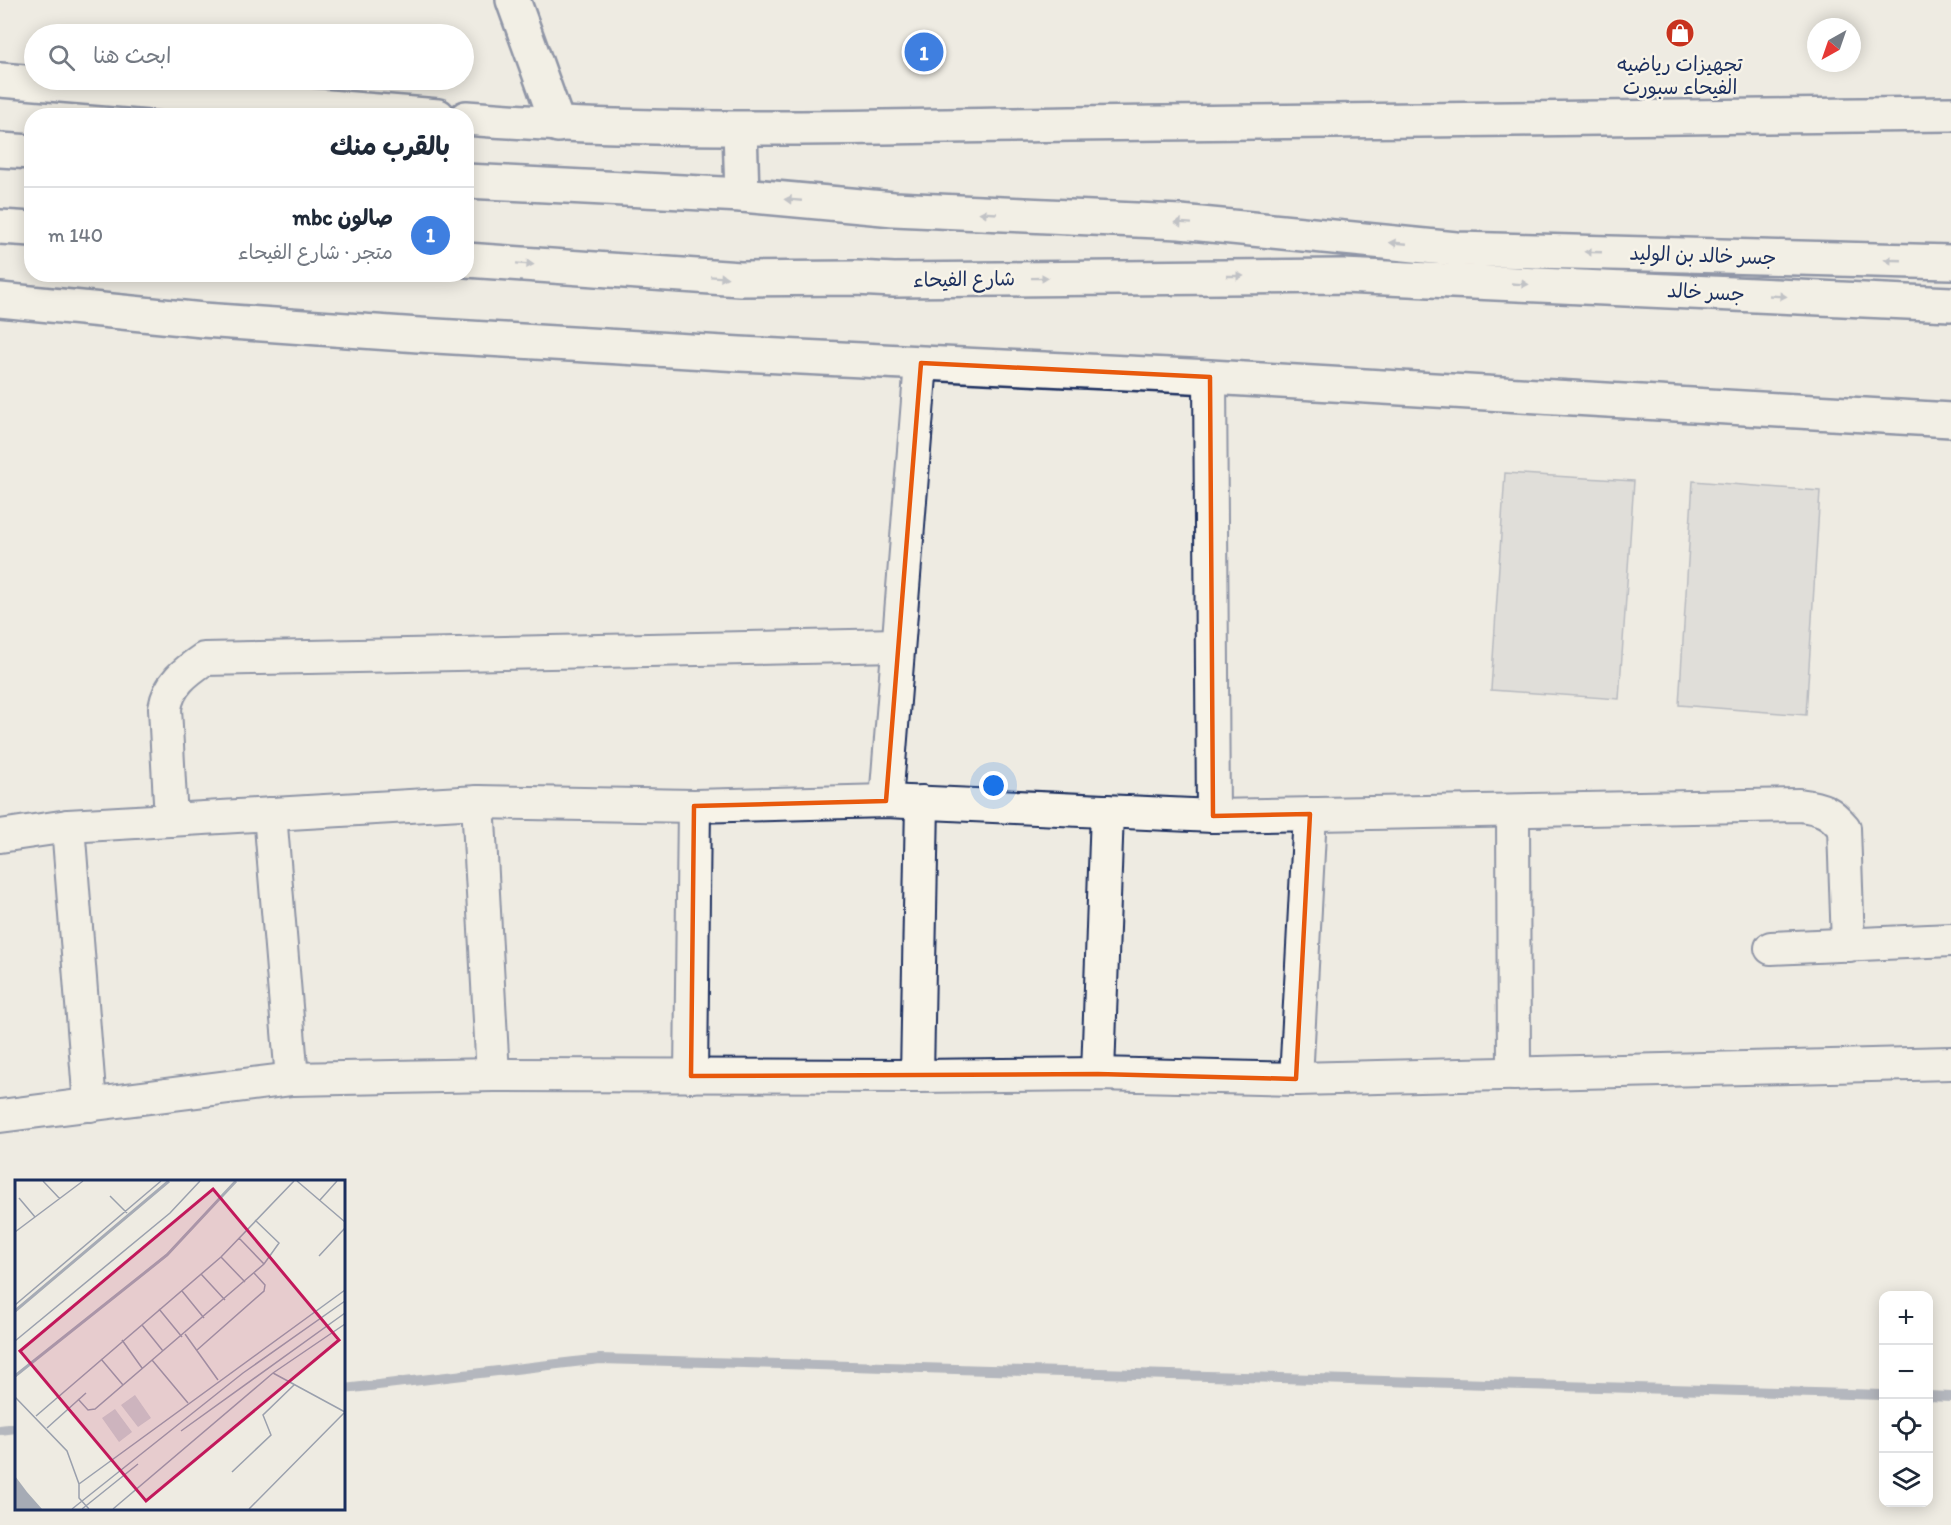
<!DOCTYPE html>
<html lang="ar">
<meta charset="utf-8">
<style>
body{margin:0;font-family:Itim,"Playpen Sans Arabic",sans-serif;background:#f6f6f7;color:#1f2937;direction:rtl}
.controls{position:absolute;right:18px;bottom:18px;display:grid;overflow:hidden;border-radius:12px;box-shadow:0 3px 15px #0003}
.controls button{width:54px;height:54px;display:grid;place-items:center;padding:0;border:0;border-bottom:2px solid #e0e1e3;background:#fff;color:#1f2937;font:30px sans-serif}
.compass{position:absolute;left:1807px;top:18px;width:54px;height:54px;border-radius:50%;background:#fff;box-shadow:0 3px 15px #0003;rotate:220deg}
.you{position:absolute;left:994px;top:786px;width:21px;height:21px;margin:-15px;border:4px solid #fff;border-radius:50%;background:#1a73e8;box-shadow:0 0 0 9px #1a73e833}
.badge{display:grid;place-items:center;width:39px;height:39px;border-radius:50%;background:#2563eb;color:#fff;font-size:20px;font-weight:700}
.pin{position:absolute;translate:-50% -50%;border:3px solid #fff;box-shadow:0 2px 6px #0006}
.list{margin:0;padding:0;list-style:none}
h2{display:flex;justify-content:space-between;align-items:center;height:78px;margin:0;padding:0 24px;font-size:26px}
h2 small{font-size:20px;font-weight:400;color:#747a83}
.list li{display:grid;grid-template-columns:39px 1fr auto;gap:18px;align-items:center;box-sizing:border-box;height:96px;padding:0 24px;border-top:2px solid #e0e1e3}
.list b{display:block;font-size:22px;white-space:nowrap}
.list p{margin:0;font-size:20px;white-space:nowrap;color:#747a83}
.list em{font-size:20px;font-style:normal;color:#747a83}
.icon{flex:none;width:33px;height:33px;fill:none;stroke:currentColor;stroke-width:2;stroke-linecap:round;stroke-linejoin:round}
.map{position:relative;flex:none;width:1951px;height:1525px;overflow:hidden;direction:ltr}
.search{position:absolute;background:#fff;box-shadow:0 3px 15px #0003;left:24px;top:24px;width:450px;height:66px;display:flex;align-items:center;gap:15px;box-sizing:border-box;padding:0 21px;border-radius:33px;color:#747a83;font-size:22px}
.panel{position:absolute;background:#fff;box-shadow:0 3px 15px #0003;left:24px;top:108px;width:450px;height:174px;border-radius:24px;direction:rtl}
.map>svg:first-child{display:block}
.green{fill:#cfcfcf;stroke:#757f96;stroke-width:1.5}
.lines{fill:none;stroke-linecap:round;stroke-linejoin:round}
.stream{stroke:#6e7992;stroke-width:10}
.street-casing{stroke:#1b2f5e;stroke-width:36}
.secondary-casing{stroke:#1b2f5e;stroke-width:38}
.highway-casing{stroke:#1b2f5e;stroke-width:38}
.street{stroke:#f7f3e8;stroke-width:32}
.secondary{stroke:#f7f3e8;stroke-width:33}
.highway{stroke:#f7f3e8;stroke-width:33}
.oneway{fill:#8991a3}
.marked{fill:none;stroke:#e8590c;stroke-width:4.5;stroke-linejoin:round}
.labels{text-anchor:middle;stroke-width:5;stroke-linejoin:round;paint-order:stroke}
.poi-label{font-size:20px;fill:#1b2f5e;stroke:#f7f3e8}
.street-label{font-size:20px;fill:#1b2f5e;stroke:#f7f3e8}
.inset-river{fill:none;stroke:#a6abb5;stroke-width:3}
.inset-road{fill:none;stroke:#9aa0ad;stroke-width:1.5}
.view{fill:#c2185b;fill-opacity:0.15;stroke:#c2185b;stroke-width:3}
.inset-edge{fill:none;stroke:#1b2f5e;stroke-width:3}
</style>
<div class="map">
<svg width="1951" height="1525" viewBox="0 0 1951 1525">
<rect width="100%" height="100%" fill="#eeebe2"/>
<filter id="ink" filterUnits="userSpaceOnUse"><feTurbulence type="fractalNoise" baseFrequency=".0167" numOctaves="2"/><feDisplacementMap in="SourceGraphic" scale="12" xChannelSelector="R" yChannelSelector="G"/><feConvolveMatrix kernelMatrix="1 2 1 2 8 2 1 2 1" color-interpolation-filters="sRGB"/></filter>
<g filter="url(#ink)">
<g class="green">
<path d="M1505,473L1634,481L1619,699L1491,690Z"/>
<path d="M1693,481L1820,491L1806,715L1679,705Z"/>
</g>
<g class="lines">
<g class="stream">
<path d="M344,1389L600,1359L1884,1395"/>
<path d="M1928,1396L1951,1397"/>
<path d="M0,1430L16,1428"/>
</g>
<g class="street-casing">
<g id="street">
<path d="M1210,377L1213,816"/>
<path d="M886,801L921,363"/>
<path d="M478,802L493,1075"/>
<path d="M1513,811L1514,1074"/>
<path d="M270,814L292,1079"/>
<path d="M171,820L165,708C169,684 185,672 204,659L898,645"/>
<path d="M68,826L90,1105"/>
<path d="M0,836L68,826L478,802L694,806L886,801L1213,816L1799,805C1822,808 1830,811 1844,828L1848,945"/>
<path d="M1771,948L1951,940"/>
<path d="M1098,1074L1107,811"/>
<path d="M691,1076L694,806"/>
<path d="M917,1076L922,802"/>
<path d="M1296,1079L1310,814"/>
<path d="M0,1116L292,1079L493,1075L917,1076L1098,1074L1296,1079L1951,1063"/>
</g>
</g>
<g class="secondary-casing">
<g id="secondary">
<path d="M513,0L558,125"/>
<path d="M0,80L438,116"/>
<path d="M466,118C667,134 869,127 1071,124C1364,120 1657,115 1951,114"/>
<path d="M740,129L742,195"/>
<path d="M0,300L203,320L419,335L740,354L1210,377L1951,420"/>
</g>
</g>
<g class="highway-casing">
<g id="highway">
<path d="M0,150L32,152"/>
<path d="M466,181L742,195L894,209L1180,222L1456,249L1951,262"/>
<path d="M0,227L32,229"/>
<path d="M466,260L740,279L856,278L894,280L1343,276L1951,304"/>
</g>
</g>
<use href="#street" class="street"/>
<use href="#secondary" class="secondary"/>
<use href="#highway" class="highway"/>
</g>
<defs><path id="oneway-solid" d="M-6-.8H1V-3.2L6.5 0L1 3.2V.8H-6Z" transform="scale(1.5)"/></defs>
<g class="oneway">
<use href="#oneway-solid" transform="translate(793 200) rotate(-175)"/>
<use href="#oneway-solid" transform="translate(988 213) rotate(-177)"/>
<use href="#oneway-solid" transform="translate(1183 223) rotate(-176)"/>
<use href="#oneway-solid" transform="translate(1398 243) rotate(-175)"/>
<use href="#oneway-solid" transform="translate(1593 252) rotate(-178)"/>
<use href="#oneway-solid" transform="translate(1893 260) rotate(-178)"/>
<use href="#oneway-solid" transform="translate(525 264) rotate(4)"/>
<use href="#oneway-solid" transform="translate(1235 276)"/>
<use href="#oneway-solid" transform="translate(719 277) rotate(4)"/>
<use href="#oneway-solid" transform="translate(1040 278) rotate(-1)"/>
<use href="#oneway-solid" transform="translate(1520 284) rotate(3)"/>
<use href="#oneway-solid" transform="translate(1778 296) rotate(3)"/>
</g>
</g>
<path d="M0 0H1951V1525H0ZM921,363L1210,377L1213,816L1310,814L1296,1079L1098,1074L691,1076L694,806L886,801Z" fill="#eeebe2" fill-opacity=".55" fill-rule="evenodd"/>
<path class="marked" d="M921,363L1210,377L1213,816L1310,814L1296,1079L1098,1074L691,1076L694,806L886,801Z"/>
<defs>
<g id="shop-disc" transform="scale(1.5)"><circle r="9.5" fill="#c8321e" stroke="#f7f3e8"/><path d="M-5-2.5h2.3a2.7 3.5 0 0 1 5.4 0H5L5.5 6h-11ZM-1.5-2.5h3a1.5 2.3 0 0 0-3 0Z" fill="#fff"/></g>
</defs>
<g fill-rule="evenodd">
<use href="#shop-disc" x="1680" y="33"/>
</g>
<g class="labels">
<g class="poi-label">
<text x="1680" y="71">تجهيزات رياضيه<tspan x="1680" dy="23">الفيحاء سبورت</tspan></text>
</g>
<g class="street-label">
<text transform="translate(1703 255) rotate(2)" y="7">جسر خالد بن الوليد</text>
<text transform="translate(964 279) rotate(-1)" y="7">شارع الفيحاء</text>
<text transform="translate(1706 292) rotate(3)" y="7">جسر خالد</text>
</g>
</g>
<g transform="translate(15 1180)">
<rect width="330" height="330" fill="#eeebe2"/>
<path d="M120,215L136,238L123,247L106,225ZM100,229L117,252L104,262L87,238Z" fill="#cfcfcf"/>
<path d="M0,296L12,312L27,329H0Z" fill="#a6abb5"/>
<path class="inset-river" d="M0,131L154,1M0,196L152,75L221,1"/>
<path class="inset-road" d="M28,1L45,19M282,1L330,42M95,16L112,33M4,18L20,37M305,20L322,1M0,52L68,1M224,58L249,84M304,76L330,48M206,77L230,102M186,94L210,120M167,111L189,138M0,125L146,1M144,129L167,157M127,145L148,171M170,154L203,200M107,160L127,188M0,161L155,33L185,1M182,170L249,111L250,105L239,93M86,179L108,205M137,180L173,223M258,193L330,232M0,217L52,271L64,304V318L74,329M63,219L73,230L80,229L249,84L264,63L240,40M21,236L206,77L279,1M32,248L71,213M166,251L330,133M217,292L256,255L248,235L279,205M64,304L330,110M57,329L228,193L330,121M67,329L123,284M98,329L258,193L330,144M234,329L330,232"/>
<path class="view" d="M198,9L324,160L131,321L5,171Z"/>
<rect width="330" height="330" class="inset-edge"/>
</g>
</svg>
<div class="controls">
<button>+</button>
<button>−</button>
<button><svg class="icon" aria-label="locate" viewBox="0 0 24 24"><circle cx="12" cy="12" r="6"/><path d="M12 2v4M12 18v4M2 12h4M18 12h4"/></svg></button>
<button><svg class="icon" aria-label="layers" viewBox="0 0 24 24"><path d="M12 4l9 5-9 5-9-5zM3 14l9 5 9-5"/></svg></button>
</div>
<svg class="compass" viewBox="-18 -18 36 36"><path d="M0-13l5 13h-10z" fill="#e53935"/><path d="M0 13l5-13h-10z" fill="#747a83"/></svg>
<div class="you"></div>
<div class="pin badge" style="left:924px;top:52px;background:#3f7fe0">1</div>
<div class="search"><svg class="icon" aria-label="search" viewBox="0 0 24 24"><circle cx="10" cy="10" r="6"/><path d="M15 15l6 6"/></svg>ابحث هنا</div>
<section class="panel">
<h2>بالقرب منك<small></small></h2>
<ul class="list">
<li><span class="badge" style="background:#3f7fe0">1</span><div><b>صالون mbc</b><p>متجر · شارع الفيحاء</p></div><em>140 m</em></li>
</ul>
</section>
</div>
